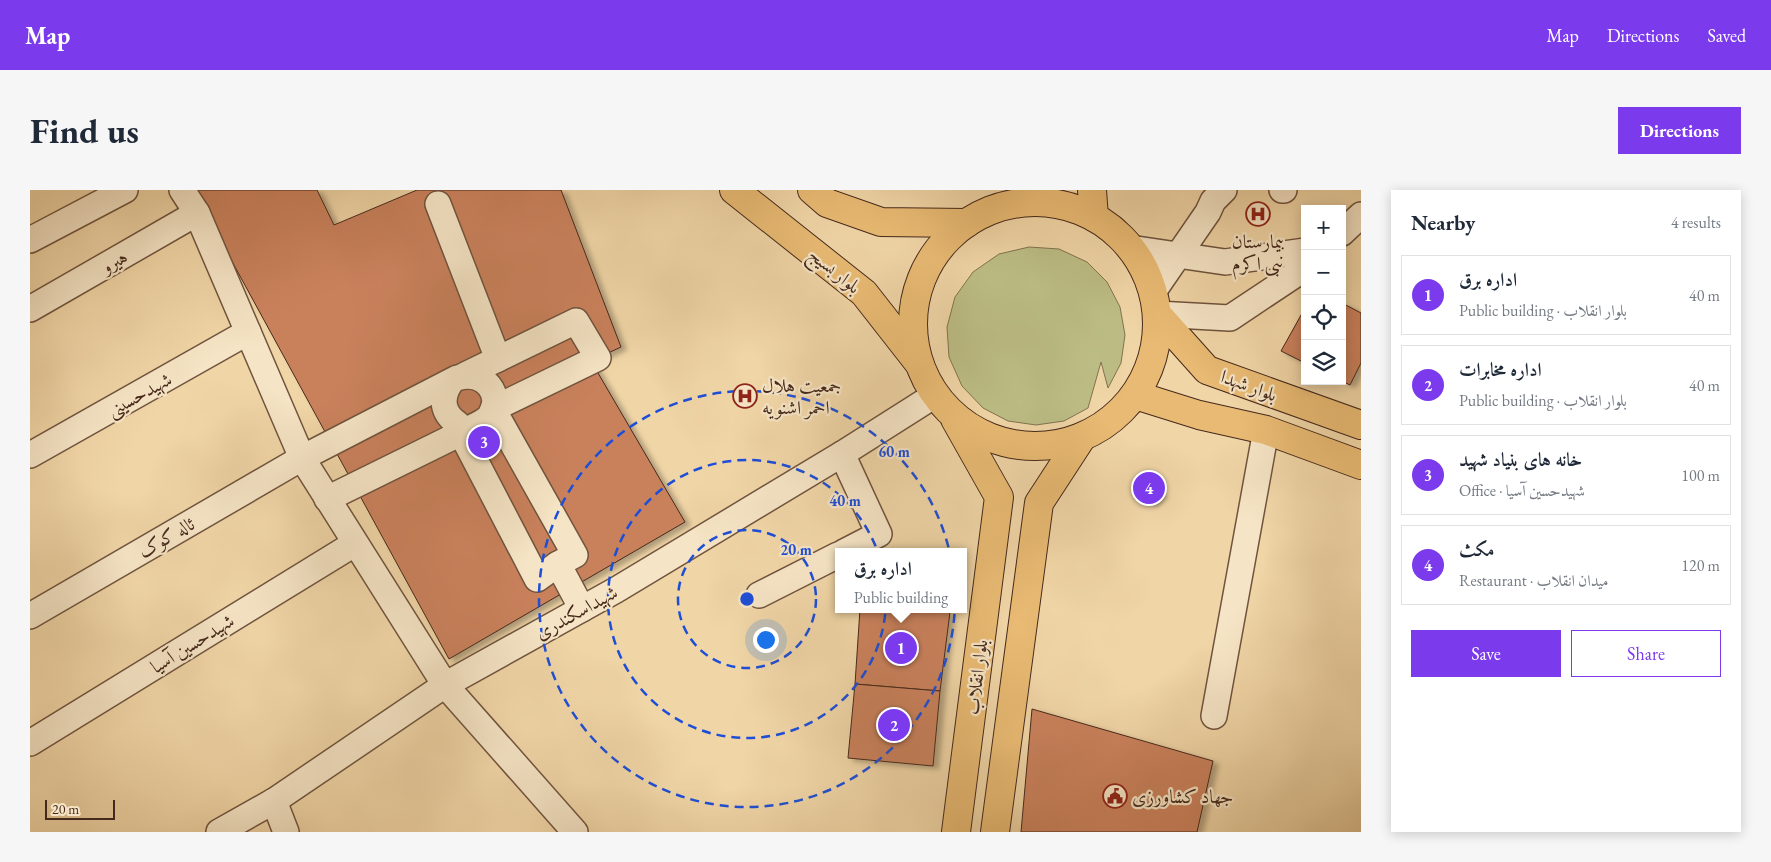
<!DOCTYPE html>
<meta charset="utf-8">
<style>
body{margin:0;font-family:"EB Garamond",Amiri,serif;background:#f6f6f7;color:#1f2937}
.controls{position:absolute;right:15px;top:15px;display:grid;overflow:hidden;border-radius:0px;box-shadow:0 2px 12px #0003}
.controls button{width:45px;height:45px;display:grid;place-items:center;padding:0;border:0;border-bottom:1px solid #e0e1e3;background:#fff;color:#1f2937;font:25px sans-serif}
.scale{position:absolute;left:15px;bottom:12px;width:70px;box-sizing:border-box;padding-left:5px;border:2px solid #46291c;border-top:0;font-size:14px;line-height:18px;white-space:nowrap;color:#46291c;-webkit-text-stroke:4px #f5e4c5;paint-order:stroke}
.you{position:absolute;left:735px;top:449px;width:18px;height:18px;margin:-12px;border:4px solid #fff;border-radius:50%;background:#1a73e8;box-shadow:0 0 0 8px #1a73e833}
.badge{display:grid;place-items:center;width:32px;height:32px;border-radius:50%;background:#7c3aed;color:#fff;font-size:16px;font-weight:700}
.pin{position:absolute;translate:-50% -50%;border:2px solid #fff;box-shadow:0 1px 5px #0006}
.popup{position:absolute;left:805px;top:358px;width:132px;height:65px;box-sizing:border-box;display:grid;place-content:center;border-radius:0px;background:#fff;filter:drop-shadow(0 1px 4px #0005);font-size:16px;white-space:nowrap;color:#747a83}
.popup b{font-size:19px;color:#1f2937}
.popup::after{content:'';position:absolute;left:50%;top:100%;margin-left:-10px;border:10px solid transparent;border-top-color:#fff}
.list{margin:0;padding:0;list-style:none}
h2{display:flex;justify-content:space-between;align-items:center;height:65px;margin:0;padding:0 20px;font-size:21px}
h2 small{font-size:16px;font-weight:400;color:#747a83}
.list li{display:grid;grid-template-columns:32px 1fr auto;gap:15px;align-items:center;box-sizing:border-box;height:80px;margin:0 10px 10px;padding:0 10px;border:1px solid #e0e1e3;border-radius:0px}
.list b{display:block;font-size:19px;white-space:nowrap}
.list p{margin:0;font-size:16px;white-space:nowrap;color:#747a83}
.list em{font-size:16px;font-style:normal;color:#747a83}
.actions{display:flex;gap:10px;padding:15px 20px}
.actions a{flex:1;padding:11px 0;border:1px solid #7c3aed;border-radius:0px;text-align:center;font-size:18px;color:#7c3aed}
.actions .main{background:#7c3aed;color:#fff}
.icon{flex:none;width:28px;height:28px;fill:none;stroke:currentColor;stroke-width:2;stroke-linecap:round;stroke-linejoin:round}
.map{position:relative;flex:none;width:1331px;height:642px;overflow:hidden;border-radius:0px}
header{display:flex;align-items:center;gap:30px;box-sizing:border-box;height:70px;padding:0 25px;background:#7c3aed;color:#fff}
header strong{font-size:24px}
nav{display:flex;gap:28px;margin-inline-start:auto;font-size:18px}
.intro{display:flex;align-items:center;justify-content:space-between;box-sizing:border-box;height:120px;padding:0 30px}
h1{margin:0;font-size:35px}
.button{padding:12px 22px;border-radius:0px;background:#7c3aed;color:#fff;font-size:18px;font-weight:700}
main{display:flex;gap:30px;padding:0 30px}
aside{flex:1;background:#fff;border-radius:0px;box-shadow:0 2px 12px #0003}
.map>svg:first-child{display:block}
.green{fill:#bcbd85;stroke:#817350}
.building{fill:#c9815b;stroke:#46291c;filter:url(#shadow)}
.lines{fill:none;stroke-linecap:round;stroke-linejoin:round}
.minor-casing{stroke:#70543e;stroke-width:28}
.major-casing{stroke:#46291c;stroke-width:30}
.minor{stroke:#f5e4c5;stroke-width:25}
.major{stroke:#e8ba73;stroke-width:28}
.ring{fill:none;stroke:#1d4ed8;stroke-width:2.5;stroke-dasharray:9 6}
.labels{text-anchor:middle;stroke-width:4.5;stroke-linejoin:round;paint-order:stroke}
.poi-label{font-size:19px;fill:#46291c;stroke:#f5e4c5;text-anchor:start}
.street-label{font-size:19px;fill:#46291c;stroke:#f5e4c5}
.centre{fill:#1d4ed8;stroke:#f5e4c5;stroke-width:2.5}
.ring-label{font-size:15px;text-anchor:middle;font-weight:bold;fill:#1d4ed8;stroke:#f5e4c5;stroke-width:4.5;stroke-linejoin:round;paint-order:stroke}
</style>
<header>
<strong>Map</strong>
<nav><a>Map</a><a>Directions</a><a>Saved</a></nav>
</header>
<div class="intro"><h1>Find us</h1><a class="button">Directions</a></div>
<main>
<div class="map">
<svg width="1331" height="642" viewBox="0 0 1331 642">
<defs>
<filter id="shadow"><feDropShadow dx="5.5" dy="3" stdDeviation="2.5" flood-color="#0004"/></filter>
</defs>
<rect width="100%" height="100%" fill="#f0d5a6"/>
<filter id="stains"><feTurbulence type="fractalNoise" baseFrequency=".004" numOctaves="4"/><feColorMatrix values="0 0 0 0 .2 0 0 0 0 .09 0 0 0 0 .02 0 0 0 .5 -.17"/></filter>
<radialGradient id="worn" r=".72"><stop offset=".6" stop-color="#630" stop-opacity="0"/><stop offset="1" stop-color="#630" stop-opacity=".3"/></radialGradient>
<path class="green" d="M999,57L1029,59L1057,72L1077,92L1090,117L1095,145L1091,173L1078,198L1071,172L1058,218L1034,231L1006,235L978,231L953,218L932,196L919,167L917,137L925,107L943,82L969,64Z"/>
<g class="building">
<path d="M163,0H287L304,35L387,0H531L591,157L561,171L655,332L419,469Z"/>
<path d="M1312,113L1331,123V173L1320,195L1312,191Z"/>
<path d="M1275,118V173L1251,161Z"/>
<path d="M1115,283L1131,305L1120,314L1108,292Z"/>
<path d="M830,419H895L920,422L910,501L825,494Z"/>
<path d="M825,494L910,501L903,576L818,568Z"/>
<path d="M1002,519L1183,571L1167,642H991Z"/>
</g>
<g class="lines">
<g class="minor-casing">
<g id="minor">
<path d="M152,0L167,23L272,268L415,495L545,642"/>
<path d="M1252,0H1254"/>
<path d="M408,14L468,169"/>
<path d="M1312,43L1331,25"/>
<path d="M0,50L95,0"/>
<path d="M1100,58L1195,72L1275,61"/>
<path d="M1123,102L1178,22L1183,11L1194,0"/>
<path d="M0,119L167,23"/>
<path d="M1127,124L1200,128L1275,78"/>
<path d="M812,264L849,344L814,362"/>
<path d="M0,265L218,142"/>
<path d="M297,309L431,243L507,389L528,374L545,365L463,219L568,168L546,131L435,185"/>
<path d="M528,374L552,419"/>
<path d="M729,405L808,365"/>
<path d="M0,426L272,268L427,188C454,179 475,205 459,227C452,234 439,238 431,243L428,234C412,223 410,208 421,192"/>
<path d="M1184,526L1236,240"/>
<path d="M0,553L324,354"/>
<path d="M244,611L256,642"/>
<path d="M189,642L244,611L415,495L586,400L812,264L905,205"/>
</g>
</g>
<g class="major-casing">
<g id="major">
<path d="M704,0L834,103L888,172"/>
<path d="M782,0L797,13L851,32L937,33"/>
<path d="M1062,0L1064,27"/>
<circle cx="1005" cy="134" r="122"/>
<path d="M1127,124L1177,180L1331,235"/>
<path d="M1105,205L1169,225L1236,240L1331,275"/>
<path d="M925,229L969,307L926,642"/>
<path d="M965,642L1009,313L1052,247"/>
</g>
</g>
<use href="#minor" class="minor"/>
<use href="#major" class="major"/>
</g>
<g class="ring">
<circle cx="717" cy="409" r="69"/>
<circle cx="717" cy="409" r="139"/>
<circle cx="717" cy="409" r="208"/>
</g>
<defs>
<g id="hospital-ring" transform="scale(1.25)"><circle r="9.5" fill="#f5e4c5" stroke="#8f2418" stroke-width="1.5"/><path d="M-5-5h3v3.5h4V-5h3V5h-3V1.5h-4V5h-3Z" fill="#8f2418"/></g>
<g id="civic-ring" transform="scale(1.25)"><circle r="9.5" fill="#f5e4c5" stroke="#8f2418" stroke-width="1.5"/><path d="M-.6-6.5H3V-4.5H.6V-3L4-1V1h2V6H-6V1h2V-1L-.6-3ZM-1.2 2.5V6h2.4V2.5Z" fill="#8f2418"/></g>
</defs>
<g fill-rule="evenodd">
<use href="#hospital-ring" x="1228" y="24"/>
<use href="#hospital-ring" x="715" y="206"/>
<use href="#civic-ring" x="1085" y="606"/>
</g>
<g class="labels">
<g class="poi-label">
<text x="1228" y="58" text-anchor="middle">بیمارستان<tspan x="1228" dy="22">نبی اکرم</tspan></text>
<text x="732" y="202">جمعیت هلال<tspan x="732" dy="22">احمر اشنویه</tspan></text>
<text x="1102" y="613">جهاد کشاورزی</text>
</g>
<g class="street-label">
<text transform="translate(84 71) rotate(-30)" y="7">هیرو</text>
<text transform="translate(805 80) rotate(39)" y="7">بلوار بسیج</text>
<text transform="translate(1219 195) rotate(20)" y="7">بلوار شهدا</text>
<text transform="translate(109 204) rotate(-29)" y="7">شهیدحسینی</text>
<text transform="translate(136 347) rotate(-30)" y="7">ئاله کوک</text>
<text transform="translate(546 422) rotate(-29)" y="7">شهیداسکندری</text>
<text transform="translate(162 453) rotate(-32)" y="7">شهیدحسین آسیا</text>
<text transform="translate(946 487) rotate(-83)" y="7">بلوار انقلاب</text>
</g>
</g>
<circle cx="717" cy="409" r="8" class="centre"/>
<g class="ring-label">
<text x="864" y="267">60 m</text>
<text x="815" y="316">40 m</text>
<text x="766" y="365">20 m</text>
</g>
<rect width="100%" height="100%" filter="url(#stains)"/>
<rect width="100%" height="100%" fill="url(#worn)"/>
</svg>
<div class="controls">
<button>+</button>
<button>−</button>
<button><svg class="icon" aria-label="locate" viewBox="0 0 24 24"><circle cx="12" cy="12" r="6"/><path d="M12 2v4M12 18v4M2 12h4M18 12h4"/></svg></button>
<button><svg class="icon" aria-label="layers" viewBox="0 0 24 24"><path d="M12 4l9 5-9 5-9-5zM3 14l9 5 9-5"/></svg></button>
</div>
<div class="scale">20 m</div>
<div class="you"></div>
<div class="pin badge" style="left:871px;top:458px">1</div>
<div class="popup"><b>اداره برق</b>Public building</div>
<div class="pin badge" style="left:864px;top:535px">2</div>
<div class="pin badge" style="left:454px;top:252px">3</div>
<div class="pin badge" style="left:1119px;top:298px">4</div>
</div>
<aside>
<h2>Nearby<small>4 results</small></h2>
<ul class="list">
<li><span class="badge">1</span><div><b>اداره برق</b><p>Public building · بلوار انقلاب</p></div><em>40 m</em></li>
<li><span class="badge">2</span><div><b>اداره مخابرات</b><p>Public building · بلوار انقلاب</p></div><em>40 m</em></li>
<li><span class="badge">3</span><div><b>خانه های بنیاد شهید</b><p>Office · شهیدحسین آسیا</p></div><em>100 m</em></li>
<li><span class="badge">4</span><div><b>مکث</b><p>Restaurant · میدان انقلاب</p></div><em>120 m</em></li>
</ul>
<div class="actions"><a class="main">Save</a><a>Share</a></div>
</aside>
</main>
